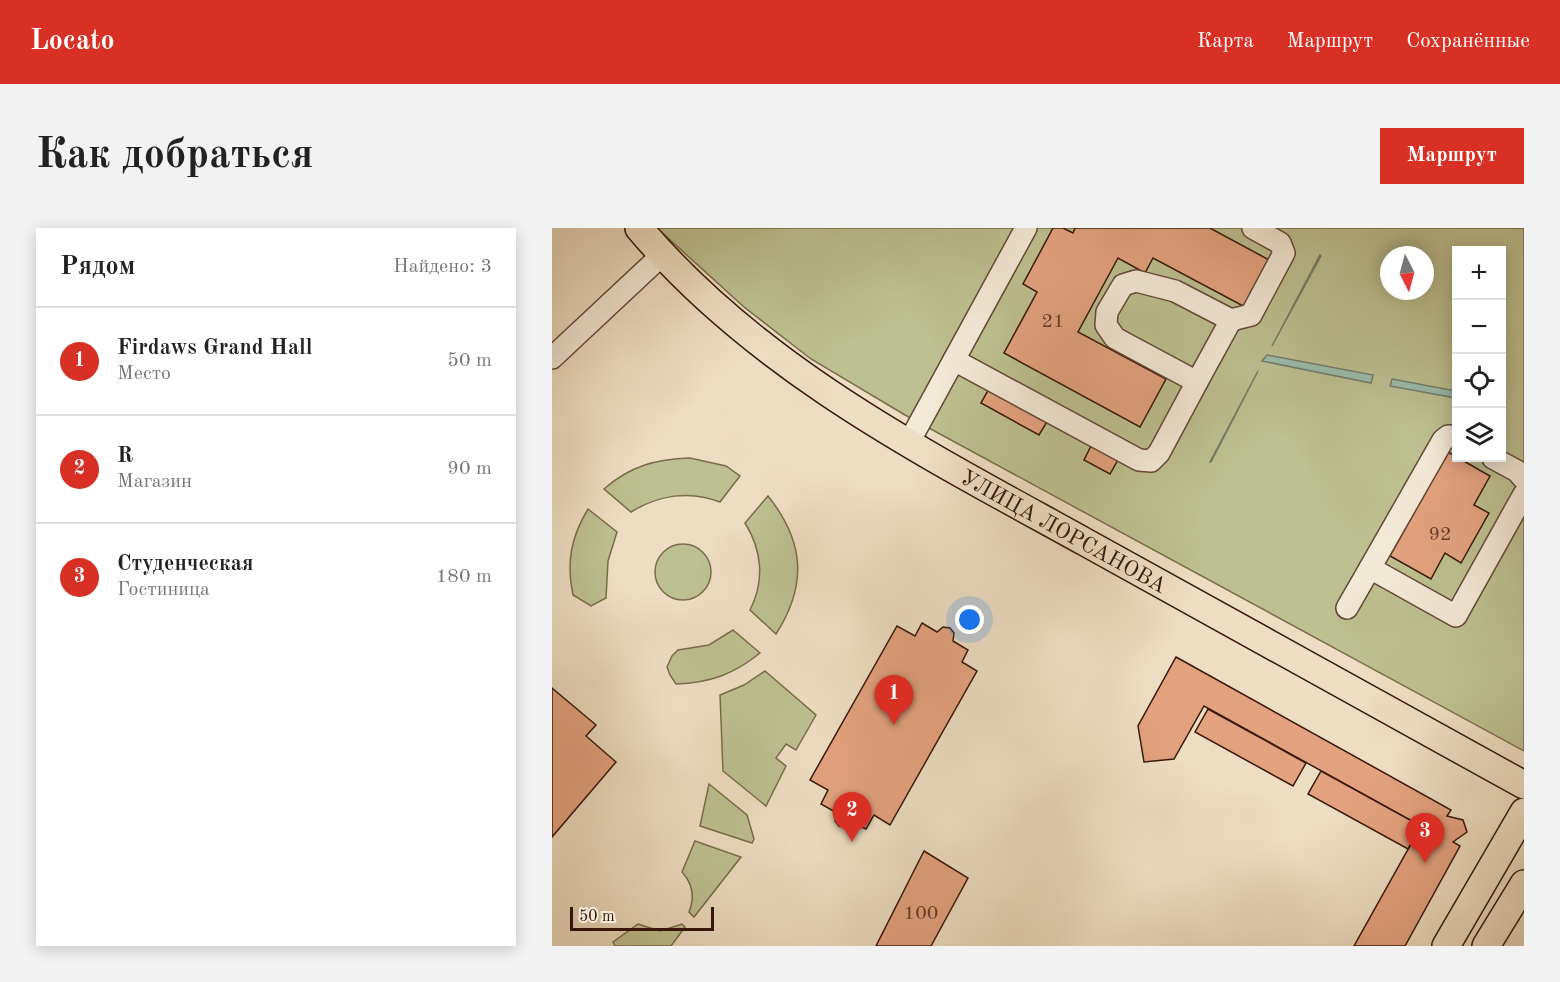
<!DOCTYPE html>
<html lang="ru">
<meta charset="utf-8">
<style>
body{margin:0;font-family:"Old Standard TT",serif;background:#f2f2f2;color:#222}
.controls{position:absolute;right:18px;top:18px;display:grid;overflow:hidden;border-radius:0px;box-shadow:0 3px 15px #0003}
.controls button{width:54px;height:54px;display:grid;place-items:center;padding:0;border:0;border-bottom:2px solid #e0e0e0;background:#fff;color:#222;font:30px sans-serif}
.compass{position:absolute;left:828px;top:18px;width:54px;height:54px;border-radius:50%;background:#fff;box-shadow:0 3px 15px #0003;rotate:174deg}
.scale{position:absolute;left:18px;bottom:15px;width:144px;box-sizing:border-box;padding-left:6px;border:3px solid #381708;border-top:0;font-size:16px;line-height:21px;white-space:nowrap;color:#381708;-webkit-text-stroke:4px #f3e9d7;paint-order:stroke}
.you{position:absolute;left:418px;top:392px;width:21px;height:21px;margin:-15px;border:4px solid #fff;border-radius:50%;background:#1a73e8;box-shadow:0 0 0 9px #1a73e833}
.badge{display:grid;place-items:center;width:39px;height:39px;border-radius:50%;background:#d93025;color:#fff;font-size:20px;font-weight:700}
.pin{position:absolute;translate:-50% -50px;filter:drop-shadow(0 2px 3px #0008)}
.pin::after{content:'';position:absolute;top:32px;width:21px;height:18px;background:inherit;clip-path:polygon(0 0,100% 0,50% 100%)}
.list{margin:0;padding:0;list-style:none}
h2{display:flex;justify-content:space-between;align-items:center;height:78px;margin:0;padding:0 24px;font-size:26px}
h2 small{font-size:20px;font-weight:400;color:#767676}
.list li{display:grid;grid-template-columns:39px 1fr auto;gap:18px;align-items:center;box-sizing:border-box;height:108px;padding:0 24px;border-top:2px solid #e0e0e0}
.list b{display:block;font-size:22px;white-space:nowrap}
.list p{margin:0;font-size:20px;white-space:nowrap;color:#767676}
.list em{font-size:20px;font-style:normal;color:#767676}
.icon{flex:none;width:33px;height:33px;fill:none;stroke:currentColor;stroke-width:2;stroke-linecap:round;stroke-linejoin:round}
.map{position:relative;flex:none;width:972px;height:718px;overflow:hidden;border-radius:0px}
header{display:flex;align-items:center;gap:36px;box-sizing:border-box;height:84px;padding:0 30px;background:#d93025;color:#fff}
header strong{font-size:28px}
nav{display:flex;gap:33px;margin-inline-start:auto;font-size:21px}
.intro{display:flex;align-items:center;justify-content:space-between;box-sizing:border-box;height:144px;padding:0 36px}
h1{margin:0;font-size:42px}
.button{padding:15px 27px;border-radius:0px;background:#d93025;color:#fff;font-size:21px;font-weight:700}
main{display:flex;gap:36px;padding:0 36px}
aside{flex:1;background:#fff;border-radius:0px;box-shadow:0 3px 15px #0003}
.map>svg:first-child{display:block}
.green{fill:#bdc090;stroke:#7a6c4c;stroke-width:1.5;fill-rule:evenodd}
.water{fill:#9abdae;stroke:#737b6c;stroke-width:1.5}
.building{fill:#e3a27f;stroke:#381708;stroke-width:1.5}
.lines{fill:none;stroke-linecap:round;stroke-linejoin:round}
.minor-casing{stroke:#654836;stroke-width:24}
.major-casing{stroke:#381708;stroke-width:30}
.minor{stroke:#f3e9d7;stroke-width:21}
.major{stroke:#edddc2;stroke-width:27}
.labels{text-anchor:middle;stroke-width:6;stroke-linejoin:round;paint-order:stroke}
.number-label{font-size:20px;fill:#633a26}
.street-label{font-size:22px;fill:#381708;stroke:#f3e9d7}
</style>
<header>
<strong>Locato</strong>
<nav><a>Карта</a><a>Маршрут</a><a>Сохранённые</a></nav>
</header>
<div class="intro"><h1>Как добраться</h1><a class="button">Маршрут</a></div>
<main>
<aside>
<h2>Рядом<small>Найдено: 3</small></h2>
<ul class="list">
<li><span class="badge">1</span><div><b>Firdaws Grand Hall</b><p>Место</p></div><em>50 m</em></li>
<li><span class="badge">2</span><div><b>R</b><p>Магазин</p></div><em>90 m</em></li>
<li><span class="badge">3</span><div><b>Студенческая</b><p>Гостиница</p></div><em>180 m</em></li>
</ul>
</aside>
<div class="map">
<svg width="972" height="718" viewBox="0 0 972 718">
<rect width="100%" height="100%" fill="#edddc2"/>
<filter id="stains"><feTurbulence type="fractalNoise" baseFrequency=".00333" numOctaves="4"/><feColorMatrix values="0 0 0 0 .2 0 0 0 0 .09 0 0 0 0 .02 0 0 0 .5 -.17"/></filter>
<radialGradient id="worn" r=".72"><stop offset=".6" stop-color="#630" stop-opacity="0"/><stop offset="1" stop-color="#630" stop-opacity=".3"/></radialGradient>
<g class="green">
<path d="M105,0H972V523L353,187L259,131L192,79ZM904,22H950V230H904ZM837,27H873V63H837Z"/>
<path d="M138,230L174,238L188,248L168,274C138,262 106,267 79,284L52,261C78,238 104,231 138,230Z"/>
<path d="M216,268C252,313 256,356 224,406L198,382C213,353 210,322 193,295Z"/>
<path d="M36,281L65,304L56,333L54,370L39,378L21,367C14,335 19,309 36,281Z"/>
<circle cx="131" cy="344" r="28"/>
<path d="M181,402L208,425C182,446 158,455 124,456L118,447L115,439L120,428L126,422L157,417Z"/>
<path d="M213,443L264,487L244,522L234,516L224,530L234,538L214,578L171,543L168,467L192,457Z"/>
<path d="M157,556L195,587L202,611L200,615L148,598Z"/>
<path d="M143,613L189,629L142,689L137,684C143,669 141,656 130,644Z"/>
<path d="M86,696L108,703L130,696L133,699L119,718H63L61,714Z"/>
</g>
<g class="water">
<path d="M768,27L769,28L720,118Z"/>
<path d="M715,127L821,147L819,155L710,133Z"/>
<path d="M706,143L659,234H658Z"/>
<path d="M840,151L904,163V170L838,158Z"/>
</g>
<g class="building">
<path d="M501,0H511L521,5L523,0H658L719,33L693,79L601,30L593,45L566,30L526,104L614,151L588,199L452,125L485,64L471,56Z"/>
<path d="M438,159L496,192L487,207L429,175Z"/>
<path d="M540,216L567,230L558,246L532,232Z"/>
<path d="M896,224L938,248L922,277L937,285L909,335L893,325L879,351L838,328Z"/>
<path d="M370,395L385,404L391,399L398,400L402,405L401,413L416,422L410,434L425,443L338,597L322,587L314,601L300,594L295,599L287,598L283,593L285,585L269,576L276,562L258,552L345,398L363,408Z"/>
<path d="M624,429L899,582L895,588L911,592L915,604L901,614L908,618L853,718H802L869,598L652,478L622,531L592,534L586,498Z"/>
<path d="M0,460L44,497L34,508L64,534L0,609Z"/>
<path d="M656,481L754,535L741,558L643,504Z"/>
<path d="M769,543L869,598L856,621L756,566Z"/>
<path d="M372,623L416,650L379,718H324Z"/>
</g>
<g class="lines">
<g class="minor-casing">
<g id="minor">
<path d="M0,130L110,27"/>
<path d="M402,132L587,232L599,233L607,225L645,154L563,110L554,97L555,84L571,57L584,53L623,63L679,92L699,87L732,25L728,15L701,0"/>
<path d="M645,154L679,92"/>
<path d="M904,209L896,208L891,212L818,340L904,388L972,266"/>
<path d="M356,216L474,0"/>
<path d="M941,230L965,243L972,251"/>
<path d="M795,380L818,340"/>
</g>
</g>
<g class="major-casing">
<g id="major">
<path id="s1" d="M87,0C207,142 374,226 533,314C679,395 826,476 972,557"/>
<path d="M894,718L972,584"/>
<path d="M934,718L972,656"/>
</g>
</g>
<use href="#minor" class="minor"/>
<use href="#major" class="major"/>
</g>
<g class="labels">
<g class="number-label">
<text x="501" y="99">21</text>
<text x="888" y="312">92</text>
<text x="369" y="691">100</text>
</g>
<g class="street-label">
<text dy="8" stroke="none"><textPath href="#s1" startOffset="525">УЛИЦА ЛОРСАНОВА</textPath></text>
</g>
</g>
<rect width="100%" height="100%" filter="url(#stains)"/>
<rect width="100%" height="100%" fill="url(#worn)"/>
</svg>
<div class="controls">
<button>+</button>
<button>−</button>
<button><svg class="icon" aria-label="locate" viewBox="0 0 24 24"><circle cx="12" cy="12" r="6"/><path d="M12 2v4M12 18v4M2 12h4M18 12h4"/></svg></button>
<button><svg class="icon" aria-label="layers" viewBox="0 0 24 24"><path d="M12 4l9 5-9 5-9-5zM3 14l9 5 9-5"/></svg></button>
</div>
<svg class="compass" viewBox="-18 -18 36 36"><path d="M0-13l5 13h-10z" fill="#e53935"/><path d="M0 13l5-13h-10z" fill="#767676"/></svg>
<div class="scale">50 m</div>
<div class="you"></div>
<div class="pin badge" style="left:342px;top:497px">1</div>
<div class="pin badge" style="left:300px;top:614px">2</div>
<div class="pin badge" style="left:873px;top:635px">3</div>
</div>
</main>
